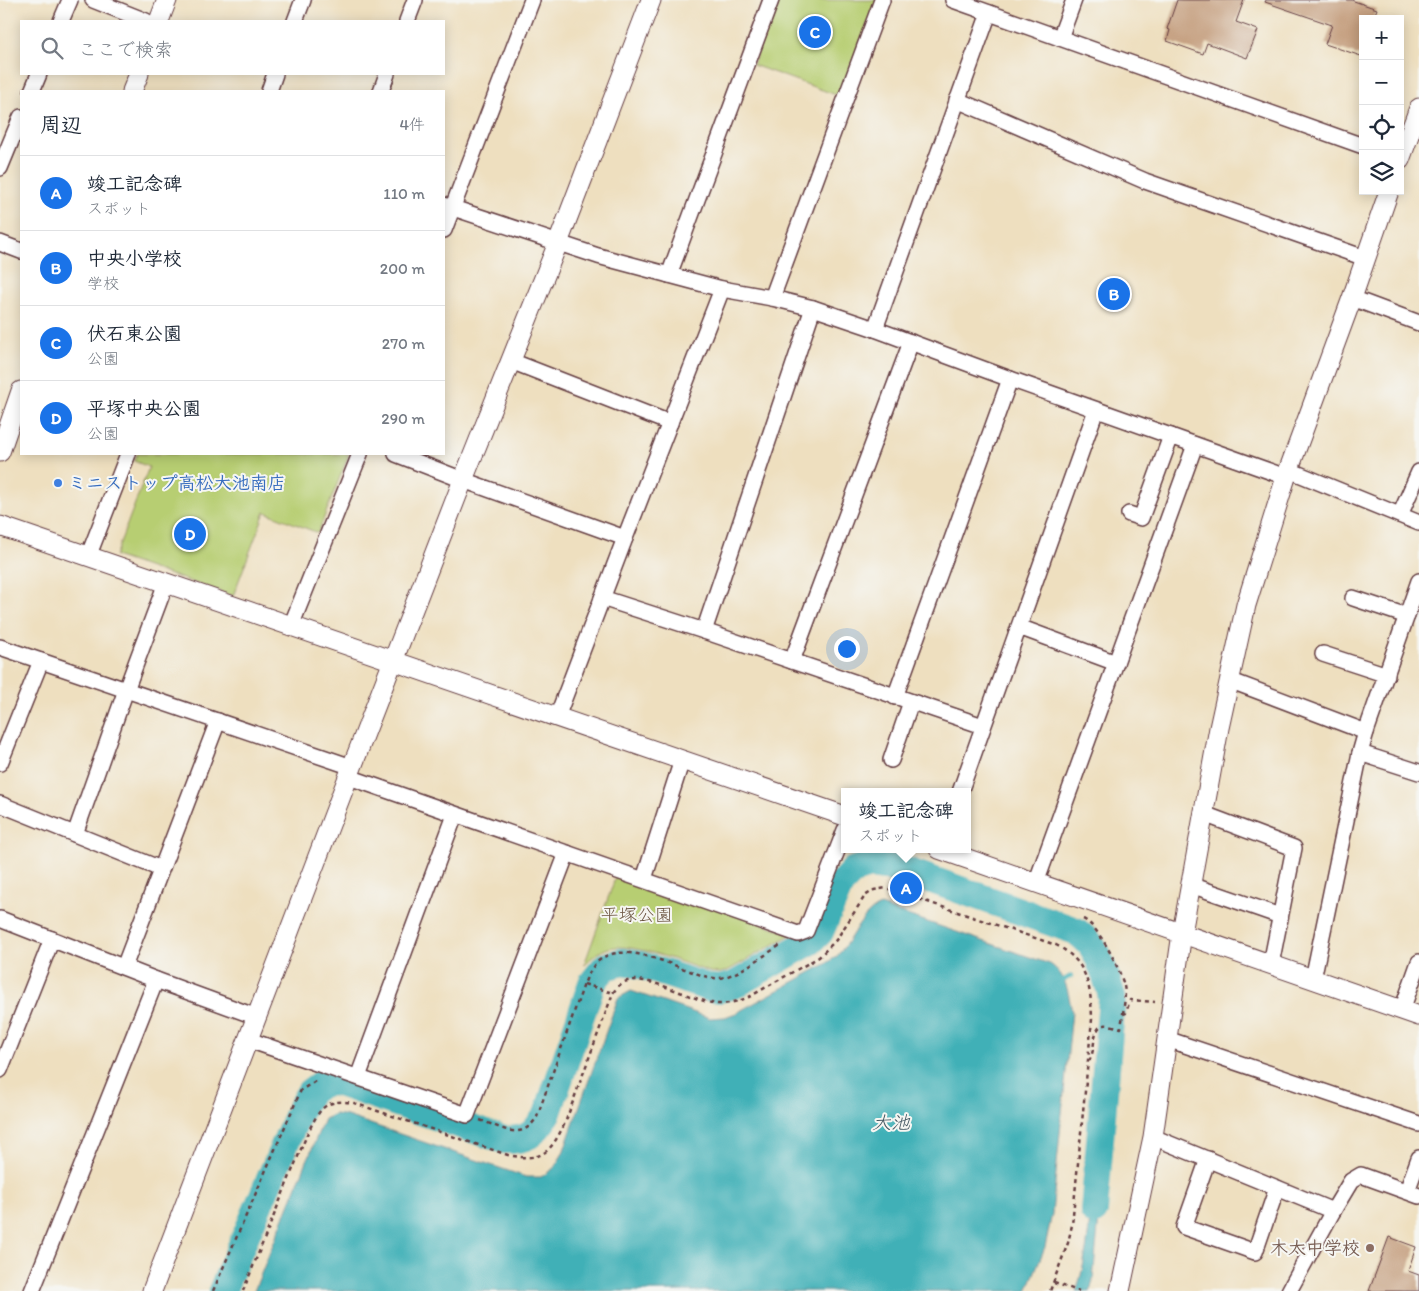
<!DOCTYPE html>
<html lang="ja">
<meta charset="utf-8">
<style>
body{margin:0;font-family:Itim,"Klee One",sans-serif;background:#f2f2f3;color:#1f2937}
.controls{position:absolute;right:15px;top:15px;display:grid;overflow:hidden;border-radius:0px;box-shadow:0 2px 12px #0003}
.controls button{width:45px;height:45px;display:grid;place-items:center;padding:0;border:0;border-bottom:1px solid #e0e1e3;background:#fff;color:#1f2937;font:25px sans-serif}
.you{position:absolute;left:846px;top:648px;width:18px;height:18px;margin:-12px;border:4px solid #fff;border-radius:50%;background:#1a73e8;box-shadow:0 0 0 8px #1a73e833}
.badge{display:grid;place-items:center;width:32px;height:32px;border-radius:50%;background:#1a73e8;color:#fff;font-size:16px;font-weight:700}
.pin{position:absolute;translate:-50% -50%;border:2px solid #fff;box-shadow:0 1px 5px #0006}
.popup{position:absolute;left:841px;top:788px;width:130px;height:65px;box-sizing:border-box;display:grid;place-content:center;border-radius:0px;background:#fff;filter:drop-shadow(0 1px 4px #0005);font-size:16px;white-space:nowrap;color:#747a83}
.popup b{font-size:19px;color:#1f2937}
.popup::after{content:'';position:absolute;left:50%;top:100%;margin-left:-10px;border:10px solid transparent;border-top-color:#fff}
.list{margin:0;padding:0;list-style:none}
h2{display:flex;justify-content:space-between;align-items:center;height:65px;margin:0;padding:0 20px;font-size:21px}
h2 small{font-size:16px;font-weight:400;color:#747a83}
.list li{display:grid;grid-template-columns:32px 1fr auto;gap:15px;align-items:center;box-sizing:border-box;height:75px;padding:0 20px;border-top:1px solid #e0e1e3}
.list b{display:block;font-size:19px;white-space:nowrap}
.list p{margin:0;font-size:16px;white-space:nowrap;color:#747a83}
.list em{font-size:16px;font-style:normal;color:#747a83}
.icon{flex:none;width:28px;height:28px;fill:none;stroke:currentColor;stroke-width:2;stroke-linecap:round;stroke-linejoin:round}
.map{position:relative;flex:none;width:1419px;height:1291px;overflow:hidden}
.search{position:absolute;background:#fff;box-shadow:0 2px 12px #0003;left:20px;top:20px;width:425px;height:55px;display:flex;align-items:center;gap:12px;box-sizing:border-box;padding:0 18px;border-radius:0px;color:#747a83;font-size:19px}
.panel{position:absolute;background:#fff;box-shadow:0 2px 12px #0003;left:20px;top:90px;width:425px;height:365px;border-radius:0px}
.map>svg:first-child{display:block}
.green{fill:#b7ce72;stroke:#80764e}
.water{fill:#40b0b7;stroke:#456871}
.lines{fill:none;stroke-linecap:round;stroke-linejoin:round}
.stream{stroke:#40b0b7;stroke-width:4.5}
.river{stroke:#40b0b7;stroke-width:28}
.building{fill:#c59f7f}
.minor-casing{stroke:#633c41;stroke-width:18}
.tertiary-casing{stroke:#633c41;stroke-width:21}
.path{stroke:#633c41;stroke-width:2.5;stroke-dasharray:4 4;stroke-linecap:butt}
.minor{stroke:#fff;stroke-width:15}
.tertiary{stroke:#fff;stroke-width:19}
.shop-dot{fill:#3f7fe0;stroke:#f6f6f2;stroke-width:2}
.education-dot{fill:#8d6e63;stroke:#f6f6f2;stroke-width:2}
.labels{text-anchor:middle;stroke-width:4;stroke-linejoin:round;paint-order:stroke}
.shop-label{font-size:18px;font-weight:bold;fill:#366cbe;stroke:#f6f6f2;text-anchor:start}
.park-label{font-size:18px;fill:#6b5440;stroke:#f6f6f2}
.education-label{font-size:18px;font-weight:bold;fill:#785e54;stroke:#f6f6f2;text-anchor:end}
.water-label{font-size:19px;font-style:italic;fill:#465963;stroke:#f6f6f2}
</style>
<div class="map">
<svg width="1419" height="1291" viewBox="0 0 1419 1291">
<rect width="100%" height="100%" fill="#f6f6f2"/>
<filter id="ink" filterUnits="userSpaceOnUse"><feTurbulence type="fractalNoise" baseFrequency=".02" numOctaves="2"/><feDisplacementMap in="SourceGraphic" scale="10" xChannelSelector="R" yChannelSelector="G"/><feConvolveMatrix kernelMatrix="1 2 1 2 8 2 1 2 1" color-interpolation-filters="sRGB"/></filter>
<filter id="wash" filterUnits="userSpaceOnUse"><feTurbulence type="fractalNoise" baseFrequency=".0096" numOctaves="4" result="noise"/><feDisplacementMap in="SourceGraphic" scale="20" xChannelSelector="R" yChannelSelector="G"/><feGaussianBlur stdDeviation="1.12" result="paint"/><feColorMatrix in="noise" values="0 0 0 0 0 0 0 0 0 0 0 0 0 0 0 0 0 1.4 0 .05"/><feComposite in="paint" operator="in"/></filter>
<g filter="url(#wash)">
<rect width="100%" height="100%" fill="#eedfbf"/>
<g class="green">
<path d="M777,0H877L839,96L753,65Z"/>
<path d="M137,454H349L318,533L265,512L233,596L115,556L149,467L134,461Z"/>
<path d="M617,873L792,934L727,971L720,973L710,972C686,964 632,942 609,948C599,951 591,958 584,965Z"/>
</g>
<g class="water">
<path d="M881,906L1050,964C1067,975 1068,993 1072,1012L1052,1214L1045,1247L1027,1291H254L324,1119L335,1114L347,1116L526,1177H541L554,1168L563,1153L618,998L631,991L710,1018L725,1017L736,1013L826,964C829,961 833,959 836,957C850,943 862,911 881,906Z"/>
<path d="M1094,1173L1103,1175L1093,1280L1090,1291H1076C1089,1257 1090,1209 1094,1173Z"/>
</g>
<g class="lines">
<g class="stream">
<path d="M1092,966L1099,962"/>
<path d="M1064,980L1071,976"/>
</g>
<path class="river" d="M222,1291L300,1109L310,1092L322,1083L336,1082L504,1140C530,1140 533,1134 547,1115L592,983L605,967L622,962L640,965L710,988L720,989L734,985L811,941L820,932L840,885L854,870L870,865L901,869L1076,931C1082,936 1089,941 1093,948C1101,961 1109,984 1112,998L1094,1211"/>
</g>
<g id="blocks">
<g class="building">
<path d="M1177,0H1244L1236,22L1258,30L1247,58L1207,43L1203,54L1167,41L1170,30L1167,29Z"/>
<path d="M1266,0H1351L1377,9L1373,19H1363V50L1361,56L1325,44L1332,25L1265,2Z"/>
<path d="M1389,1237L1416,1247L1408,1271L1419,1275V1291H1369Z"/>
</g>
</g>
</g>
<g filter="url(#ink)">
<use href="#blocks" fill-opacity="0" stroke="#633c41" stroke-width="1"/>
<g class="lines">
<g class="minor-casing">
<g id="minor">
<path d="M93,0L146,21"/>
<path d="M953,0L1363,146"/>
<path d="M61,21L70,0"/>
<path d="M295,21L303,0"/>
<path d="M407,21L415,0"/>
<path d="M1060,38L1074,0"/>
<path d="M32,91L39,74"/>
<path d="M269,91L275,74"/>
<path d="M381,91L387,74"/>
<path d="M957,100L1145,181L1365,258"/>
<path d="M0,168L21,117"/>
<path d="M444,205L598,256L722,289L772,298L813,308L875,329L1010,379L1286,477"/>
<path d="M444,230L532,0"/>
<path d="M0,243L21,251"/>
<path d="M669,275L771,0"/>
<path d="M772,298L882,0"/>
<path d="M1352,298L1419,323"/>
<path d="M875,329L989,13"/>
<path d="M511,361L670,423"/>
<path d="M396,454L463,480L625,538"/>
<path d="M1289,470L1419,523"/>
<path d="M1129,514L1141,518L1171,436"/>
<path d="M1400,515L1419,472"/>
<path d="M88,557L128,454"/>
<path d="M602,598L704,631L983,726"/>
<path d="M1353,598L1407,616"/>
<path d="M291,626L360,454"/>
<path d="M1019,627L1116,663"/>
<path d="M704,631L813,308"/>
<path d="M0,647L352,767"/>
<path d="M1323,654L1387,675"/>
<path d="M792,661L911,342"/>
<path d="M1229,680L1366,732"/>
<path d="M895,697L1010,379"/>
<path d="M557,717L625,538L722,289"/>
<path d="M1360,753L1419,772"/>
<path d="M891,760L911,702"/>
<path d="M0,763L41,661"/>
<path d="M349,777L798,934L806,931L845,830"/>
<path d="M960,792L1096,410"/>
<path d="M0,804L161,869"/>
<path d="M1204,814L1294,848L1271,964"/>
<path d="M75,834L126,690L166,583"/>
<path d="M644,879L682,760"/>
<path d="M1036,883L1195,445"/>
<path d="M1191,885L1280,916"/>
<path d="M0,919L156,980L257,1017"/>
<path d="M124,967L218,721"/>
<path d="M1313,979L1360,753L1366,732L1419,581"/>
<path d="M1402,1010L1419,962"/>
<path d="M1167,1039L1419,1124"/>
<path d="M249,1040L467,1115L567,853"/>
<path d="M0,1070L52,939"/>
<path d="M358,1077L455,815"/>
<path d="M1153,1137L1333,1211"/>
<path d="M1208,1159L1184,1227L1255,1252L1277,1188"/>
<path d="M1407,1191L1419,1158"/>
<path d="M32,1291L156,980"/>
<path d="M1289,1291L1333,1211L1351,1181L1361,1175L1419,1196"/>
</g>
</g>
<g class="tertiary-casing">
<g id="tertiary">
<path d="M159,21L167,0"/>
<path d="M132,91L139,74"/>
<path d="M1400,160L1419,108"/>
<path d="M0,452L21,391"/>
<path d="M0,526L845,816"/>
<path d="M939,849L1419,1016"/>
<path d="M152,1291L352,767L463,480L558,243L651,0"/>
<path d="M1120,1291L1153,1137L1182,933L1219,728L1246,605L1286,477L1352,298L1389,191"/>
</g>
</g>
<g class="path">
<path d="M1083,919C1099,926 1120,969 1124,986C1126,995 1124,1005 1123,1014"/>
<path d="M584,984L613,993"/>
<path d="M1089,1061C1096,1052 1091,1028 1104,1025C1109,1024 1116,1027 1121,1028L1123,1014L1126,1013L1130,1000L1155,1002"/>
<path d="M480,1120C503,1128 521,1142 537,1117L584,984C588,975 592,965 601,959C624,942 669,964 693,972C701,975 710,979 719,978C736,977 767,953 782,944"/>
<path d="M1054,1283L1079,1291"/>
<path d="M213,1291L301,1090L317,1080"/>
<path d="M243,1291L308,1132C320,1109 324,1098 354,1103L508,1155C543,1162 550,1153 565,1123L613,993C615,990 618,986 621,984C642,969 693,1002 718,1004C729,1004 739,1001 749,997L819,957L836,940L865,896L874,890L886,888L1056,945C1087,961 1091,986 1092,1019L1072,1225L1068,1243L1050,1291"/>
</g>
<use href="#minor" class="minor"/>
<use href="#tertiary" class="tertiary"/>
</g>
</g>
<circle class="shop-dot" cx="58" cy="483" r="5"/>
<circle class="education-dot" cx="1370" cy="1248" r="5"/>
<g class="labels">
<g class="shop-label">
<text x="68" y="489">ミニストップ高松大池南店</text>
</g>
<g class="park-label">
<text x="637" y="921">平塚公園</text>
</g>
<g class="education-label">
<text x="1360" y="1254">木太中学校</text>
</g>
<g class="water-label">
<text x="891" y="1129">大池</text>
</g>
</g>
</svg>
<div class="controls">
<button>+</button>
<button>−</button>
<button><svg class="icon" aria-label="locate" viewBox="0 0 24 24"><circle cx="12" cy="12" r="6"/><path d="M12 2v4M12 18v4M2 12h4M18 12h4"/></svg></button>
<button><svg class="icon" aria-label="layers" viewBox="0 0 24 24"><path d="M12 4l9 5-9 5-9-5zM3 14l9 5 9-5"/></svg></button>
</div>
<div class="you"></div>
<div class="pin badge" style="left:906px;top:888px">A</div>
<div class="popup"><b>竣工記念碑</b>スポット</div>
<div class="pin badge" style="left:1114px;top:294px">B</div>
<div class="pin badge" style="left:815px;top:32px">C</div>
<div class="pin badge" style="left:190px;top:534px">D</div>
<div class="search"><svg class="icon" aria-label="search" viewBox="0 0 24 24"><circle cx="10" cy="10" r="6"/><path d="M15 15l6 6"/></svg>ここで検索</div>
<section class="panel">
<h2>周辺<small>4件</small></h2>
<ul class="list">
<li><span class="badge">A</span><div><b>竣工記念碑</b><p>スポット</p></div><em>110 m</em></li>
<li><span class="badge">B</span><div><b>中央小学校</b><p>学校</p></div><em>200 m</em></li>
<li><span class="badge">C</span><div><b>伏石東公園</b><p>公園</p></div><em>270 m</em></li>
<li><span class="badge">D</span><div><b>平塚中央公園</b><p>公園</p></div><em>290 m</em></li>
</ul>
</section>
</div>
